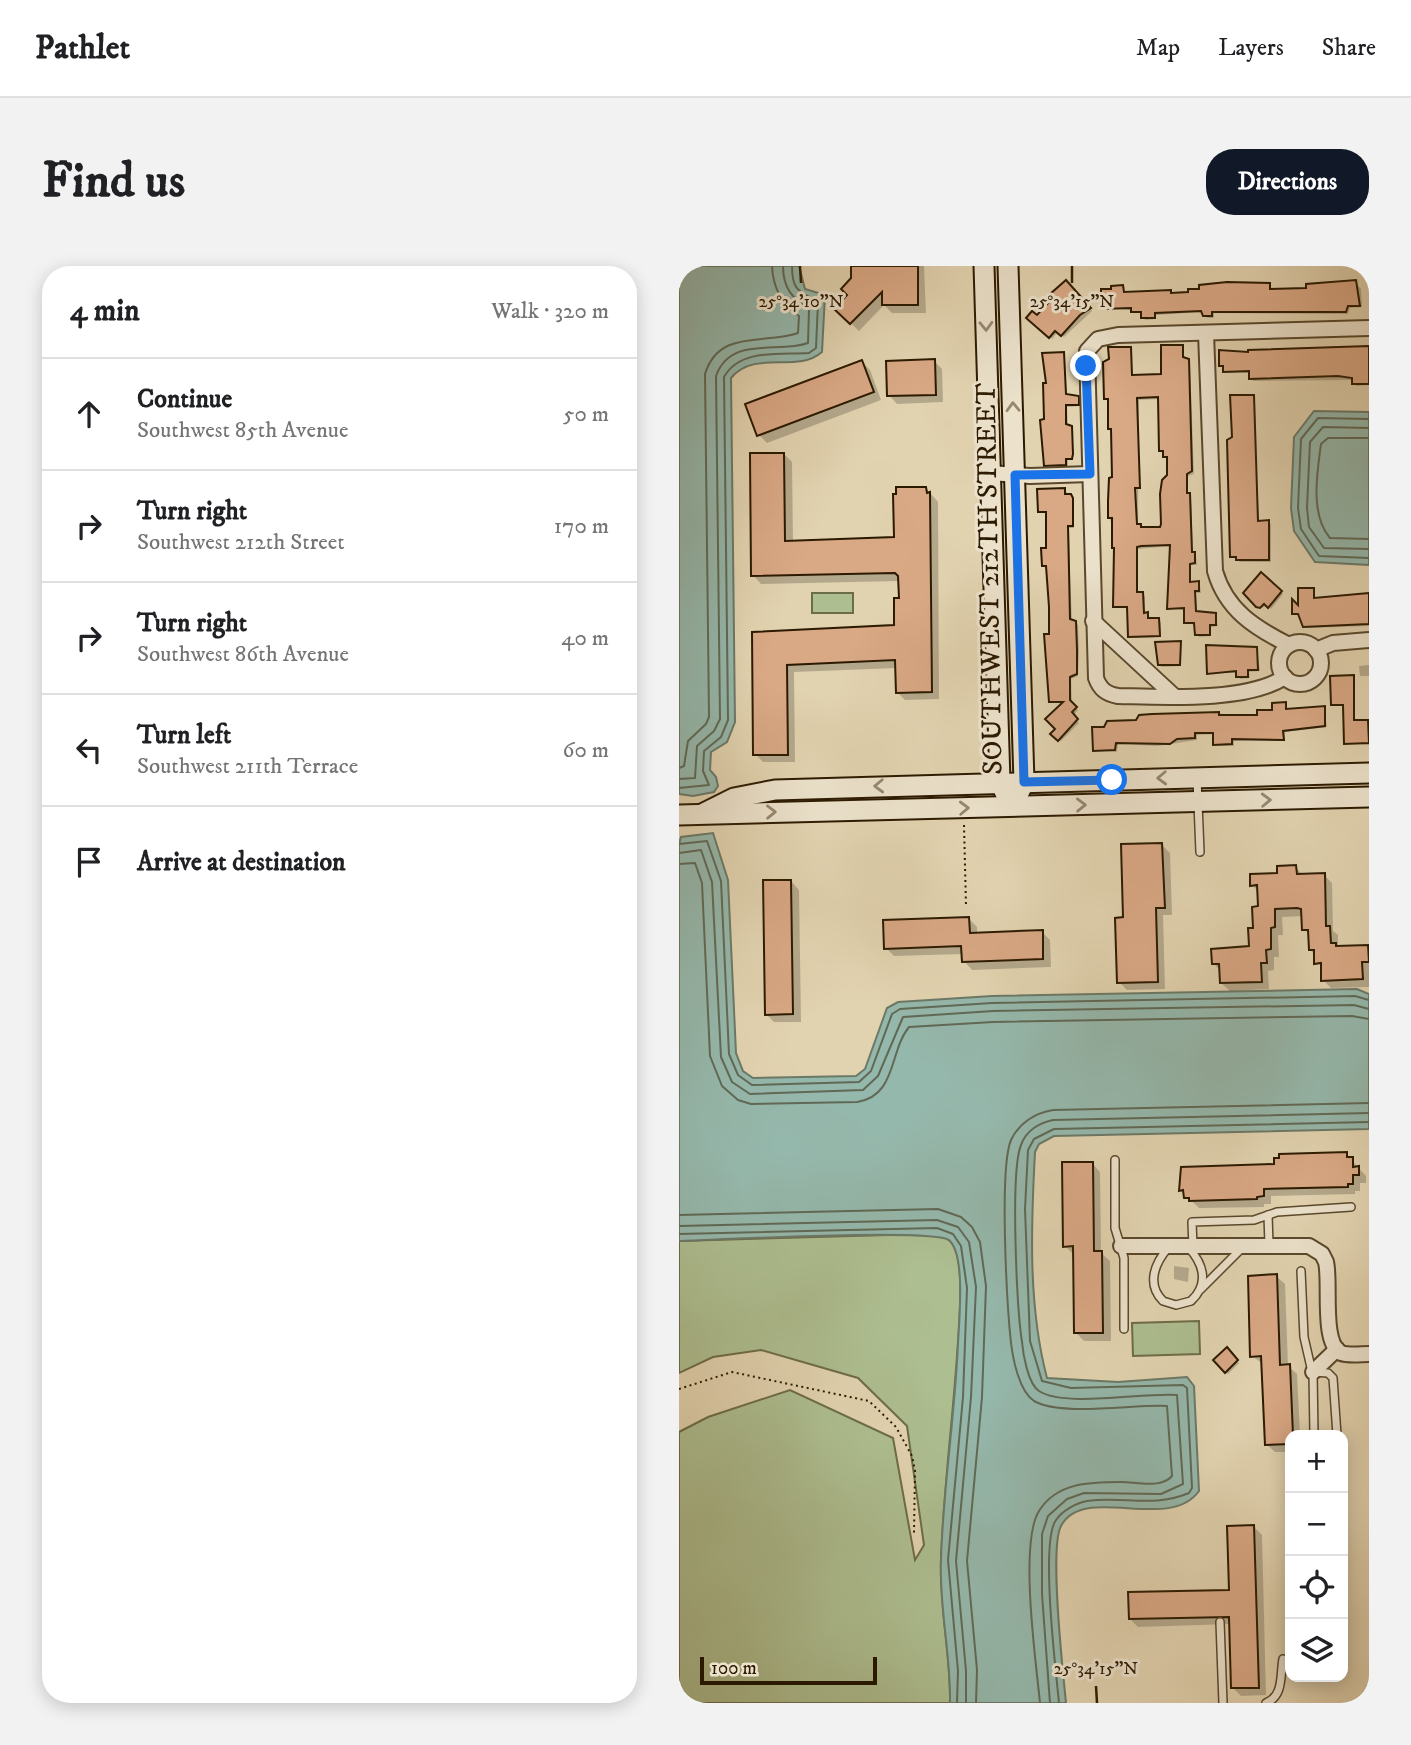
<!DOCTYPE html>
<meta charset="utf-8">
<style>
body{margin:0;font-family:"IM FELL DW Pica",serif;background:#f2f2f2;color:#202124}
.controls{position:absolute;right:21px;bottom:21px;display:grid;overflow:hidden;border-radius:14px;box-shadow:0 4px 18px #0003}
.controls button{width:63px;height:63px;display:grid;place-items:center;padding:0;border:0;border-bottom:2px solid #e0e0e0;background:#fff;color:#202124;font:35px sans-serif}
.scale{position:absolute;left:21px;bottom:18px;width:177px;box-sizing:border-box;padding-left:7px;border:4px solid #2c1a00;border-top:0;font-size:19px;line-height:24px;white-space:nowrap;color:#2c1a00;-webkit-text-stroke:5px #ece2cc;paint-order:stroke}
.stop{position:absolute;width:21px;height:21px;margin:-16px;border:5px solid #1a73e8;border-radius:50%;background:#fff}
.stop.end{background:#1a73e8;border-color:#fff;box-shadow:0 2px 7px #0008}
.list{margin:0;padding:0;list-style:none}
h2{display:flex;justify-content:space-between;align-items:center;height:91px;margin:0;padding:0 28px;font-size:30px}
h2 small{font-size:23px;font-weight:400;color:#757577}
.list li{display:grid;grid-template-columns:46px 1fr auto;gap:21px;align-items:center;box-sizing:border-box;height:112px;padding:0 28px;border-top:2px solid #e0e0e0}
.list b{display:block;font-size:26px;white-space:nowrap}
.list p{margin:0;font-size:23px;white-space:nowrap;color:#757577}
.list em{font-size:23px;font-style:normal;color:#757577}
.icon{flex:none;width:38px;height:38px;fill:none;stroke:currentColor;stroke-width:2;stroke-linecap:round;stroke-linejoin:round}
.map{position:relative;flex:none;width:690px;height:1437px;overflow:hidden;border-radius:28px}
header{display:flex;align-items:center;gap:42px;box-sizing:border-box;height:98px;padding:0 35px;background:#fff;border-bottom:2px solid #e0e0e0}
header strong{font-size:33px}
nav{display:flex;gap:38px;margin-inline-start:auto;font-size:24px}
.intro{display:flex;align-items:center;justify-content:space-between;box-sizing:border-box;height:168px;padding:0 42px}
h1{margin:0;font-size:49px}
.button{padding:18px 32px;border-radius:28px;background:#111827;color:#fff;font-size:24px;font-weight:700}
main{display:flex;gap:42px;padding:0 42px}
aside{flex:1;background:#fff;border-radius:28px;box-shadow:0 4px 18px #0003}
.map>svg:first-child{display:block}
.green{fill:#adbe90;stroke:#6c6c48;stroke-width:2}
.water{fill:#95b8ac;stroke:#6b7967;stroke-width:2}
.shadow{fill:#0003;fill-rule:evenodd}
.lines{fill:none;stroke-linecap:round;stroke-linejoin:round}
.shore{stroke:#606956;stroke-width:2}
.building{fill:#d9a885;stroke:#2c1a00;stroke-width:2;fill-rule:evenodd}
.lane-casing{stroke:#5a482c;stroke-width:10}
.street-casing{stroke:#5a482c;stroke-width:18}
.secondary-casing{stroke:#2c1a00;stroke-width:23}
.path{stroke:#2c1a00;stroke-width:2;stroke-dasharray:2 3.5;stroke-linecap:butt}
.lane{stroke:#ece2cc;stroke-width:7}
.street{stroke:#ece2cc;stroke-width:14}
.secondary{stroke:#ece2cc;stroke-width:19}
.oneway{stroke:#968870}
.route{stroke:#1a73e8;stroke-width:9}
.ticks{fill:none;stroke:#2c1a00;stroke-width:2.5}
.labels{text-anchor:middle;stroke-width:6;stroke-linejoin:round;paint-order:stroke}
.street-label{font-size:28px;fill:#2c1a00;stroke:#ece2cc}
.ticks-label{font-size:18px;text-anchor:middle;fill:#2c1a00;stroke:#ece2cc;stroke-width:6;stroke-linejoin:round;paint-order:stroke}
</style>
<header>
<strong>Pathlet</strong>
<nav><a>Map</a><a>Layers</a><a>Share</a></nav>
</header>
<div class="intro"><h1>Find us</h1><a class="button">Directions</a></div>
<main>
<aside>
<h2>4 min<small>Walk · 320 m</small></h2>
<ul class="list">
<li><svg class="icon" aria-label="ahead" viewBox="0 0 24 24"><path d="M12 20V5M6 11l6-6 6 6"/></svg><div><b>Continue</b><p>Southwest 85th Avenue</p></div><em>50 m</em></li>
<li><svg class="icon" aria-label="right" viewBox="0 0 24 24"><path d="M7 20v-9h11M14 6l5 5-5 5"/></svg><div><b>Turn right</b><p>Southwest 212th Street</p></div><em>170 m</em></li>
<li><svg class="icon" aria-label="right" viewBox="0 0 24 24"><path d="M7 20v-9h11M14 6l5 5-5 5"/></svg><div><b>Turn right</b><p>Southwest 86th Avenue</p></div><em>40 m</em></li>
<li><svg class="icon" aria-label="left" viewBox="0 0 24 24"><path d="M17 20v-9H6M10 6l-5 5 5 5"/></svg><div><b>Turn left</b><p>Southwest 211th Terrace</p></div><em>60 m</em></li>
<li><svg class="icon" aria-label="arrive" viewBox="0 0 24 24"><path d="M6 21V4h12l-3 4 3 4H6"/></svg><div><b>Arrive at destination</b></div></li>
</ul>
</aside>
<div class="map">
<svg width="690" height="1437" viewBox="0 0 690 1437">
<rect width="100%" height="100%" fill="#e2d3b0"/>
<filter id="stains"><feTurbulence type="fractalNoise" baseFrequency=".00286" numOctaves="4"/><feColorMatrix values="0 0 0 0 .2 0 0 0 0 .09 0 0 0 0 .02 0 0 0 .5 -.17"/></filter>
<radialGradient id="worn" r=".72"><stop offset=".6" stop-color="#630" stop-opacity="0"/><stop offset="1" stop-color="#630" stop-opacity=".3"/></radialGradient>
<g class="green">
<rect x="133" y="327" width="41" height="20"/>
<path d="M208,969C224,969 258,963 271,975C285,989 281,1040 280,1059C276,1137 265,1215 262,1293C260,1341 272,1389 271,1437H0V1166L29,1151L111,1124L214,1172L236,1294L245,1279L228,1160L179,1112L82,1084L34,1091L0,1107V975Z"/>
<path d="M520,1055L521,1088L454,1090L453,1057Z"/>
</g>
<g class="water">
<path d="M0,0H120L126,23L146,29L143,86C118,108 76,83 52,112L56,456L48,476L32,486L31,504L37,511L39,520L35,526L14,530L0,528Z"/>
<path d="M635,145L690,146V299L636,296L615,265L612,242L615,171Z"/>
<path d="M34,567L49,614L57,787L64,805L74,812L177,810L186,803L208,742L219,736L313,730L678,723L690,728V863L375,870L360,878L356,886C352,960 349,1040 368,1112L439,1116L508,1111L515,1120L520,1225C490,1267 405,1217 382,1260C370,1282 384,1406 387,1437H271C272,1389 260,1342 262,1294C264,1222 276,1150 279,1078C280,1056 287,988 270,974C255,962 35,974 0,975V578L2,571Z"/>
</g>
<g class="shadow">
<path d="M173,0H245L247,47H213L205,39L180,65L157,43L170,29Z"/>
<path d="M387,16L413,45L385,71L379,66L373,73L350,52H358Z"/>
<path d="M676,16L682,23L683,41L671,42L669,48L535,47V52H528L524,46L477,49V53L466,54L464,47H456L454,44L424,42L444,21L446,28L491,25L494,28L590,19L593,25L629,23Z"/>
<path d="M503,81L506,93L511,97L515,208L509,210V228L512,231L514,288L517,290L518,299H512V317L521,319L522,327H517L518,347L536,348L539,360L532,361V370L520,371L517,359L507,357V344L489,343L492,280L459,283V328L466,330V348L471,354L482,356V371L453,372L450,342L436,340L437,283L431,252L435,213L431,135L427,133L451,82L454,111L484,110ZM481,133L482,184L490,193V210L483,262H464L459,259L460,134Z"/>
<path d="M690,81V119L677,120L674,114L574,115L571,107H548L542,99L571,85Z"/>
<path d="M385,88L388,130L401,134V140L388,141L389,160L394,164V194H389V201H369V118Z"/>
<path d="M255,95L263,103L264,136L218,138L210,129Z"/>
<path d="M183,96L191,104L202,134L88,177L80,169Z"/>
<path d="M574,131L580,256L592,258V296H561L553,290L555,172Z"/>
<path d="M105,188L113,196L114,276L216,273L247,222L259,236L260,433L226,434L218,426V402L115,406L116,496H84L76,488L75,368L217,360L221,333V315L82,318L74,309Z"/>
<path d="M386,224L395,236V262H390L391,308L393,355L399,359L400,386L399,410L392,413L393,438L399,444L394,450L400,457L382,475L374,468L378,463L385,437L372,435L369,302L365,300L369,283V247L360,245Z"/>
<path d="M582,309L604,328L592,343L588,339L581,343L566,327Z"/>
<path d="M634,324L637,333L690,328V360L628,362L621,349L615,347Z"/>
<path d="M501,377L502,400L483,401L480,399Z"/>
<path d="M578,383L581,405L570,406L571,412L561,413L558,407H530Z"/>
<path d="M690,399V410H681L680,400Z"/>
<path d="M674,411L676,456H690V479L667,477L666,440L654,438Z"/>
<path d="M606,438L608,444L645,442L648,461L606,466V475H555V480H538L536,468L518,469V474L478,480L439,478L438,486L416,484L415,463L540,447L557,452L595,445Z"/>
<path d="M483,579L491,587L493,649H484L486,723L448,724L440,716L446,653Z"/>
<path d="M616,601L625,610L645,609L653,617L654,665L659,669V682H690V721L652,722L644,714V703L632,684L631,669L625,663V650L603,651L604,669H599L600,691H595V704L589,705L590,723L551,725L542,717V705L535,698L572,682L581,642L580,626L573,619Z"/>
<path d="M112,615L120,624L122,756H95L87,748Z"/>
<path d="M290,653L298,661V668L363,666L371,674L372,701L293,704L285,695L284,688L215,690L207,682Z"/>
<path d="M667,888L687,910V917H681V925H676V928L592,930V938H585V941L520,942L501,924L596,900Z"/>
<path d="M413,897L421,906L422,987L431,995L432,1075H405L397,1067L394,988L386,980Z"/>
<path d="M495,1000L510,1002L509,1016L495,1013Z"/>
<path d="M597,1010L606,1018L609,1100L618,1108L621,1169H611V1186H596L587,1178L584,1098L573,1090Z"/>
<path d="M547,1084L560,1097L549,1108L536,1094Z"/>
<path d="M575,1261L583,1269L587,1429L562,1430L554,1422L552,1358L459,1361L451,1353L552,1325Z"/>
</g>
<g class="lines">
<g class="shore">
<path d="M690,153L639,152L622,173L619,242L622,263L640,290L690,292"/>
<path d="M690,162L644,161L631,176L628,242L630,261L645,282L690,283"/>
<path d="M690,172H649L642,178C638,207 631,249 651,272L690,273"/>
<path d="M0,502L5,500L9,475L27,458L30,451L26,108C40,62 87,79 119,67L120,50C102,38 94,22 93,0"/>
<path d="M0,513L16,512L18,480L35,465L41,453L37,110C52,69 99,88 129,77L130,43C113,32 104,22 104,0"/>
<path d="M0,522L30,519L24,505L25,485L42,471L49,454L45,111C61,82 102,89 130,87L137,82L139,36C120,25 113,25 113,0"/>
<path d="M0,578L28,575L42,615L50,788L59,809L73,819L180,816L192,805L213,748L221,743L313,737L676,730L690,734"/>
<path d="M0,587L22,584L33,616L42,791L53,816L71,828L184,824L199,810L224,751L314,745L675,739L690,743"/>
<path d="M0,598L16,597L23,617L31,790L43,820L59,834L72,838L178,836C218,830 210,785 230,761L314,756L673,750L690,753"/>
<path d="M0,949L259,943L282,951L293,961L301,976L307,1020L303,1131L288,1295L298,1404L297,1437"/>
<path d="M0,960L258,954L279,961L290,976L297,1021L292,1131L277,1295L287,1405V1437"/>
<path d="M0,968L258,962L274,968L282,980L288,1022L284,1131L269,1294L279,1405L278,1437"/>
<path d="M361,1437C357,1396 340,1277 360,1245C378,1216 412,1216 442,1216C457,1216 482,1223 493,1210L488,1140C455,1138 384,1151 355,1135C340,1125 334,1093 332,1077C328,1040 320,903 332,874C340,857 356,847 374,844L690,837"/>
<path d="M371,1437L363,1328V1268L369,1250L388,1233L405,1227L482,1228L504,1218L498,1129C466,1126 386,1142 360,1125C349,1118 344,1088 343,1076C338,1043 331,906 342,879C347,865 360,857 374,854L690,847"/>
<path d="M380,1437C377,1405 361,1276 377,1254C383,1245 397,1237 408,1235C445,1230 474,1242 510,1227L513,1222L508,1122L504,1119L392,1122L363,1115L351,1075L346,943L349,884L355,873L375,863L690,856"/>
</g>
</g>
<g class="building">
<path d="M172,0H239V39H203V26L171,58L155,43L168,29L162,23L172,12Z"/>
<path d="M387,14L412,42L401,49L382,70L376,65L370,72L347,52L353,45L358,49L373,33L370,29Z"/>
<path d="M677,14L681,40H669L667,46H533V50H524L522,45L476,47V52H462V46H452V42L422,43V23H432V20L444,19L445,26L492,24V27L509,26V23H520V19L548,16L591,17V23L627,22V18Z"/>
<path d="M482,79H504V91L510,93L513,205L508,208V227H511L513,286H516V297L511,298V316L520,315V325H516L517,345L537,347V359H531V369H516L515,357H505V342L488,343L491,279L462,280L458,281V326H464L465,347L469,346V352H480L481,370L449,371L448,341H434L435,282H433V252H429V235L430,212L433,211L432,163H429V133H425L424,96L430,93L429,81H452L453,109L482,108ZM479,131L480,185H484V191H488V209L483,214L481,228L482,258L481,261H462V258H458L456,222H461L458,132Z"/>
<path d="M690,80V118H673V112L659,110L570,113V105L544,106V100H540V84L569,86V84Z"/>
<path d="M385,86L387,128L400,130V139H387V158L393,160L394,188L393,193H387V199L365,200L361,154L365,153L364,117H367L363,87Z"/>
<path d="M256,93L257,129L208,130L207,95Z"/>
<path d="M183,94L195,126L78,170L66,138Z"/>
<path d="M551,129H575L579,255L590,254V294H557V291H551L548,174L553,171Z"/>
<path d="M71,187H105L106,275L215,271L214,228H217V221H247L248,227L251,226L253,426L217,427L216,394L108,399L109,489H74L73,366L215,359V332H220L219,310L216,307L72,310Z"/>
<path d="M386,222V228H392L394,232V260H389L390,304L391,353L397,355L398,383V408L391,411V434L398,441L393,446L399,453L379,475L371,468L376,463L366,453L384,436H370L365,368H370V341L367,300H363L362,282H367V246H359L358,223Z"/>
<path d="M582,306L603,325L589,342L585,338L581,342L577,341L564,327Z"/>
<path d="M619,322H635V332L690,327V358L624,361L619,348H613V333L619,339Z"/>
<path d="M502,375L501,399H479L476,376Z"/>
<path d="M527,379L578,381L579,404H569V411H557V405L528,408Z"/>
<path d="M675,409V454H689L690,477L665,478L664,439H652L651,410Z"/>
<path d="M607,436V443L646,440V460L604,465L605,474L553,473V478L534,479V467H516V472L498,473L491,478L437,477L436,484L414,485L413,461H425L428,455L457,454L460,449L473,448L540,446V449H578V444H593V437Z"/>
<path d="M483,577L486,642H477L479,716L438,717L436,652L444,651L442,578Z"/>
<path d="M617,599L618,608L646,607L647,660H651L652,677H657V680L689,679L690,696H683L684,713L642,715V697L635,698V684H630L629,664H623L622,643L618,642L596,643V661L592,662V683L587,684L588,697H582L583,716L541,717L540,698H533L532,683L570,680L569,662H574L573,641L579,640L578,619L571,620V608L598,607V600Z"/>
<path d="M84,614H112L114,748L86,749Z"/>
<path d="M290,651L291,667L364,664V693L283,696L282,680L205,683L204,654Z"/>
<path d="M668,886V891H674V901L680,900V909H674V918H669V921L585,923V930L578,931V933L510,935V932H505L504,924L500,925L502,901L595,898V892H600V888Z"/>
<path d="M383,896H414L415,985H423L424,1067H395L394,980L384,981Z"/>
<path d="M598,1008L601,1099L611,1098L614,1169L611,1178L586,1179L582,1090L571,1091L569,1010Z"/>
<path d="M548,1081L559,1094L546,1107L534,1094Z"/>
<path d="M575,1259L580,1422H552L550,1351L450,1353L449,1326L550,1324L548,1260Z"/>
</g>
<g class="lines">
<g class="lane-casing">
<g id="lane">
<path d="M518,513L521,586"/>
<path d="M436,894V962L445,992V1063"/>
<path d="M589,949L590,979"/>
<path d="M514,981L513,956L575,954L598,946L672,941"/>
<path d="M489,982C476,997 467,1018 484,1035L497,1039L512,1035C530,1018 525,999 510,982"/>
<path d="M622,1005L625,1071L633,1106"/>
<path d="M522,1023L565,980"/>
<path d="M635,1169L634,1106L649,1107L654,1112L658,1169"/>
<path d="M541,1356L544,1437"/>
<path d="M587,1437C605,1430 601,1409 604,1393"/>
</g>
</g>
<g class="street-casing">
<g id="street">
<path d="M527,67L536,305C547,344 576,362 610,379"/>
<path d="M311,207L351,210L411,208"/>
<path d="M414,355L494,429"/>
<circle cx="621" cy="397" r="21"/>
<path d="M637,384L654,377L690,374"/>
<path d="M606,411C568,436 485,431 439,430C427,428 421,423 417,412L408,85L419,73L439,69L690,62"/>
<path d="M442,980H630L643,988L647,996C652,1016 642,1077 662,1087C670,1090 682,1088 690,1088"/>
<path d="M634,1106L658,1083"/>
</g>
</g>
<g class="secondary-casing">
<g id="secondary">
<path d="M305,0L321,516L326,527"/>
<path d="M329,0L345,516L340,527"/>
<path d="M25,547L55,532L96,524L690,507"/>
<path d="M0,549L690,531"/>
</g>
</g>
<g class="path">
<path d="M285,559L287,640"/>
<path d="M0,1123L53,1106L190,1135L217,1161L233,1190L236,1205L235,1267"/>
</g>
<use href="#lane" class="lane"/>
<use href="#street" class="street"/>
<use href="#secondary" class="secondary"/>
</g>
<defs><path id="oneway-chevron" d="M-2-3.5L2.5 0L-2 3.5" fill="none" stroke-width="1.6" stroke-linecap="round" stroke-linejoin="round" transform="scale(1.75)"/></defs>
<g class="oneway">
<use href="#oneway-chevron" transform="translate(307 60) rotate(88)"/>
<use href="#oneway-chevron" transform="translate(334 141) rotate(-92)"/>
<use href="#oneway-chevron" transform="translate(483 512) rotate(178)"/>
<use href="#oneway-chevron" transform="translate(200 520) rotate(178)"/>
<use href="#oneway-chevron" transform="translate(587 534) rotate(-2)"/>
<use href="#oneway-chevron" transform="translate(402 539) rotate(-1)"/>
<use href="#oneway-chevron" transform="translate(285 542) rotate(-2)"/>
<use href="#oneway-chevron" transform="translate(92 546) rotate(-1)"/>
</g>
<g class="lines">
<path class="route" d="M407,100L411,208L336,209L345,516L433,514"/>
</g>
<path class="ticks" d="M121,0L122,17M393,0V17M417,1420L418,1437"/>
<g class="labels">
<g class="street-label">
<text transform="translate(309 313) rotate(-91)" y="10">SOUTHWEST 212TH STREET</text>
</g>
</g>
<g class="ticks-label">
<text x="122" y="41">25°34'10"N</text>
<text x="393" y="41">25°34'15"N</text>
<text x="417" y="1408">25°34'15"N</text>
</g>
<rect width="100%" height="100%" filter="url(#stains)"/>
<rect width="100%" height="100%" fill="url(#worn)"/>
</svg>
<div class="controls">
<button>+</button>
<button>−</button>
<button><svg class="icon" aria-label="locate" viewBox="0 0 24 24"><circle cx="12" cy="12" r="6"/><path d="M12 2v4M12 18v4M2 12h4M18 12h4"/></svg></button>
<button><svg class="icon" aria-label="layers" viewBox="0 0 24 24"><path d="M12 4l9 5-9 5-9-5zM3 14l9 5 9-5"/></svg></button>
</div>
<div class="scale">100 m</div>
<div class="stop" style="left:433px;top:514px"></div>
<div class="stop end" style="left:407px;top:100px"></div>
</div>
</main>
